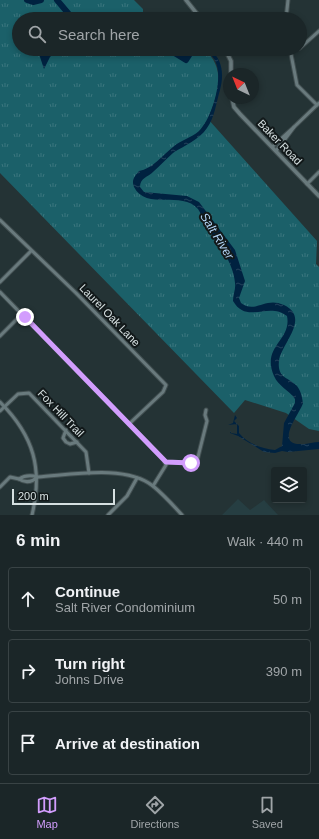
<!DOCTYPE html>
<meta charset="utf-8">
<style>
body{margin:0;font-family:Arial,sans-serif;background:#283234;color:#f1f3f6}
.controls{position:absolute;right:12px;bottom:12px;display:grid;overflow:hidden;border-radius:4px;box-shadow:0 2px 6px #0003}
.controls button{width:36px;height:36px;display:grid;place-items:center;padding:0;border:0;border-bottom:1px solid #394345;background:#1b2628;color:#f1f3f6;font:20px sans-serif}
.compass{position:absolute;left:223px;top:68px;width:36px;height:36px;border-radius:50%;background:#1b2628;box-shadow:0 2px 6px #0003;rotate:317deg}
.scale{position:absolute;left:12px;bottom:10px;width:103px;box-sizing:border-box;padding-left:4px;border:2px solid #d6e0e1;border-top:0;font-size:11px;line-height:14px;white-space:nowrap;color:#d6e0e1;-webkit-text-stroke:3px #12191a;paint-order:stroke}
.stop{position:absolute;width:12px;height:12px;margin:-9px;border:3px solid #d29dfd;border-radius:50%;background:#fff}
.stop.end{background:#d29dfd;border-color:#fff;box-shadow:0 1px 4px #0008}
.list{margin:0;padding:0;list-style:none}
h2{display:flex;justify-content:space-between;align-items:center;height:52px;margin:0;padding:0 16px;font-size:17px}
h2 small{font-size:13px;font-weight:400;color:#a0a5a8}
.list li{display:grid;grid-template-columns:26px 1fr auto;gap:12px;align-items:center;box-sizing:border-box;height:64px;margin:0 8px 8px;padding:0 8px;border:1px solid #394345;border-radius:4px}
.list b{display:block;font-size:15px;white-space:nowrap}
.list p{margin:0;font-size:13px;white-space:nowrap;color:#a0a5a8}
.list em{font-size:13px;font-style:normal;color:#a0a5a8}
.icon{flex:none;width:22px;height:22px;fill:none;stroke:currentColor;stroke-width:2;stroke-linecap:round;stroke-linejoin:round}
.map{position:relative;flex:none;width:319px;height:515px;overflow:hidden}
.search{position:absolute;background:#1b2628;box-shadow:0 2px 6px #0003;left:12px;right:12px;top:12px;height:44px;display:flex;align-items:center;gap:10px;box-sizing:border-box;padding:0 14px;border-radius:22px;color:#a0a5a8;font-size:15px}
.sheet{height:268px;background:#1b2628}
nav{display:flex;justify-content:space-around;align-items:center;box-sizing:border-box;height:56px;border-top:1px solid #394345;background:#1b2628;font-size:11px;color:#a0a5a8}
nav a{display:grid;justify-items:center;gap:2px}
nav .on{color:#d29dfd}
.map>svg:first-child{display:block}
.built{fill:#263e42}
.grass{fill:url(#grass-tufts)}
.water{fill:url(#water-ripples)}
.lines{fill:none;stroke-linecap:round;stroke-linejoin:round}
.river{stroke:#002240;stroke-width:6}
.minor-casing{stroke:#414e50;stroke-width:5}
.tertiary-casing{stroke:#414e50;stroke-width:5.5}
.minor{stroke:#697a7d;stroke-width:3}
.tertiary{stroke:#697a7d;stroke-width:3.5}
.route{stroke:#d29dfd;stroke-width:5}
.labels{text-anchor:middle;stroke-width:4;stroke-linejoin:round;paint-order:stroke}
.street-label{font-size:11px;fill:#d6e0e1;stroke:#12191a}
.water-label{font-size:12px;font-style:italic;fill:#b4d6f8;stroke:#12191a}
</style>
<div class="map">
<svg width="319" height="515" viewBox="0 0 319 515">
<defs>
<pattern id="grass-tufts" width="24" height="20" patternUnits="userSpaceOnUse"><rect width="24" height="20" fill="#1b6069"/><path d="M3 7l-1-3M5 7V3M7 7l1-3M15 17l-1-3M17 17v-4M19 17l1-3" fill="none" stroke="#3b767e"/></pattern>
<pattern id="water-ripples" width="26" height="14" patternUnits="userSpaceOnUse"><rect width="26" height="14" fill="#002240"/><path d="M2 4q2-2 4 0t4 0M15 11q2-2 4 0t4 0" fill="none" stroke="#24425b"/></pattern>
</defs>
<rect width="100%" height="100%" fill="#243335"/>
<path class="built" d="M238,499L250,510L264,500L278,515H222Z"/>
<path class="grass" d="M0,0H134L143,9V19H19V49H163L167,53L185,49H204C227,69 218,94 208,119L317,241L316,264L319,267V431L309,429L286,413L245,400L234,413L0,173Z"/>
<g class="water">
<path d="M34,49H59L50,57L44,69L39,54L33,51Z"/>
<path d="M204,49H210C223,60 224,75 220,90C216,103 215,117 207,128C199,140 185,145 173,153C166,159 160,166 153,172C148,177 140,178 140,187L144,192L187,196L199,202L235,250L245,281L239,298L241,303C256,314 265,296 284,305C311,318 281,344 279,361C277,378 288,377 297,386C301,391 302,397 303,403C301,412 274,444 300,444C306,445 313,442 319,442V449L288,452L282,451L275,453L264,452L238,436L230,433V431L231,433L237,434V424L228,425L233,423L235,415L237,418L234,421L239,426V433C248,444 261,448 275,450L282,446L284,423L295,403V399C289,390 278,386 274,376C261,346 292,341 287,316C268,301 247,325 233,301C233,294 236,289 235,283C233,260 216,242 204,223C202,219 201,213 198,209C182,190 146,211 134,187C131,180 135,176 139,171C152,169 163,155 173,147C181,140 191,138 199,131C212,118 223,80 216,63C214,57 209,53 204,49Z"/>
</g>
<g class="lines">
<g class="river">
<path d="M27,0L33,2L41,0"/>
<path d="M57,0L73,19"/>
<path d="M98,49L106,51L112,49"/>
<path d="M168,49L186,60L193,49"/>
</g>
<g class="minor-casing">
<g id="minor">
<path d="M286,19L288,0"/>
<path d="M300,48L319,31"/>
<path d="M290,49L297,85L317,105"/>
<path d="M290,50L296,49"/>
<path d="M294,127L319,103"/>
<path d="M272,147L294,127L276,151"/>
<path d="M307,184L319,172"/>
<path d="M0,220L76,293L166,385L163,392L129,424"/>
<path d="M0,282L31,251"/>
<path d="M0,292L164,460L166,465L153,486"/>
<path d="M0,336L22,314"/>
<path d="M0,402C34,436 43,469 32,515"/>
<path d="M0,411L18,394L29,393L86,452L89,473"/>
<path d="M66,430L63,438L66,442L70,444L77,442"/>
<path d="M165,462L191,463L197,461L207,421L205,415L206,410"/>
<path d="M38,477C32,482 25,483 19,479C25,475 31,475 38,477C70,475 126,464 153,486C164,495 173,505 182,515"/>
<path d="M0,487L10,477L19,479"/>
<path d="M108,515L127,496L137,478"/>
</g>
</g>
<g class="tertiary-casing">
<g id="tertiary">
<path d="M186,0L201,19"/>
<path d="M225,49L231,61V74"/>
<path d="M232,98L234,107L240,114L319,196"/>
</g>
</g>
<use href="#minor" class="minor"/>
<use href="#tertiary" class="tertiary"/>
</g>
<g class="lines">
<path class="route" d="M25,317L166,462L191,463"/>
</g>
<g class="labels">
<g class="street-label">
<text transform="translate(280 142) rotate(46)" y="4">Baker Road</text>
<text transform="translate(110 315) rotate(46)" y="4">Laurel Oak Lane</text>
<text transform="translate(61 413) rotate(46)" y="4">Fox Hill Trail</text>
</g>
<g class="water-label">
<text transform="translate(217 236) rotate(58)" y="4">Salt River</text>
</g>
</g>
</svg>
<div class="controls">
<button><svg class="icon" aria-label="layers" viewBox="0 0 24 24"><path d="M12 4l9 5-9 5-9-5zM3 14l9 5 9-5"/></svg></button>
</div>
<svg class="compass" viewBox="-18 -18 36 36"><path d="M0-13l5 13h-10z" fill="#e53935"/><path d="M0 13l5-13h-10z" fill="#a0a5a8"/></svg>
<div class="scale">200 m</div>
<div class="stop" style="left:191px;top:463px"></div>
<div class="stop end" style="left:25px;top:317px"></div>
<div class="search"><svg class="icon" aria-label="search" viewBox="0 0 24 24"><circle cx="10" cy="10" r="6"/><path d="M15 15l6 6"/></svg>Search here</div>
</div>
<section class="sheet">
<h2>6 min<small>Walk · 440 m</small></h2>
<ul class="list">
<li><svg class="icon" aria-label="ahead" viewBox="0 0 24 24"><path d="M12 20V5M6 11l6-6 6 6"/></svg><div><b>Continue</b><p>Salt River Condominium</p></div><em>50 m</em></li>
<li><svg class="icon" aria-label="right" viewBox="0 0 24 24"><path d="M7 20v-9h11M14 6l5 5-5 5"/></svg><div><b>Turn right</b><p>Johns Drive</p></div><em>390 m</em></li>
<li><svg class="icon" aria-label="arrive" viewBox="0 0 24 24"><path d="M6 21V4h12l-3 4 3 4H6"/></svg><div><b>Arrive at destination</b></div></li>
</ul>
</section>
<nav>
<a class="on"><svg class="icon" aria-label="map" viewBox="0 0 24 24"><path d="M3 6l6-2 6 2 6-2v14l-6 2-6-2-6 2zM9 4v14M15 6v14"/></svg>Map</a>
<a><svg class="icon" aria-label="directions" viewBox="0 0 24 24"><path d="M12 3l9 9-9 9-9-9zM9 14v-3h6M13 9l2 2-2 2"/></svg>Directions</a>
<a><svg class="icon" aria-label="saved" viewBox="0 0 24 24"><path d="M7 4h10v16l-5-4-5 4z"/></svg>Saved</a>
</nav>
